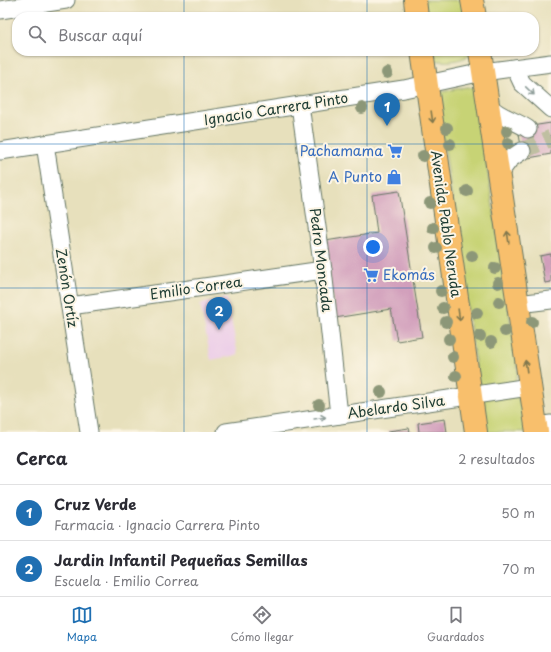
<!DOCTYPE html>
<html lang="es">
<meta charset="utf-8">
<style>
body{margin:0;font-family:"Playpen Sans",sans-serif;background:#f2f2f3;color:#2b2b33}
.you{position:absolute;left:373px;top:247px;width:14px;height:14px;margin:-10px;border:3px solid #fff;border-radius:50%;background:#1a73e8;box-shadow:0 0 0 6px #1a73e833}
.badge{display:grid;place-items:center;width:26px;height:26px;border-radius:50%;background:#1f6fb2;color:#fff;font-size:13px;font-weight:700}
.pin{position:absolute;translate:-50% -33px;filter:drop-shadow(0 1px 2px #0008)}
.pin::after{content:'';position:absolute;top:21px;width:14px;height:12px;background:inherit;clip-path:polygon(0 0,100% 0,50% 100%)}
.list{margin:0;padding:0;list-style:none}
h2{display:flex;justify-content:space-between;align-items:center;height:52px;margin:0;padding:0 16px;font-size:17px}
h2 small{font-size:13px;font-weight:400;color:#7c7c81}
.list li{display:grid;grid-template-columns:26px 1fr auto;gap:12px;align-items:center;box-sizing:border-box;height:56px;padding:0 16px;border-top:1px solid #e1e1e2}
.list b{display:block;font-size:15px;white-space:nowrap}
.list p{margin:0;font-size:13px;white-space:nowrap;color:#7c7c81}
.list em{font-size:13px;font-style:normal;color:#7c7c81}
.icon{flex:none;width:22px;height:22px;fill:none;stroke:currentColor;stroke-width:2;stroke-linecap:round;stroke-linejoin:round}
.map{position:relative;flex:none;width:551px;height:432px;overflow:hidden}
.search{position:absolute;background:#fff;box-shadow:0 1px 3px #0004;left:12px;right:12px;top:12px;height:44px;display:flex;align-items:center;gap:10px;box-sizing:border-box;padding:0 14px;border-radius:16px;color:#7c7c81;font-size:15px}
.sheet{height:164px;background:#fff}
nav{display:flex;justify-content:space-around;align-items:center;box-sizing:border-box;height:56px;border-top:1px solid #e1e1e2;background:#fff;font-size:11px;color:#7c7c81}
nav a{display:grid;justify-items:center;gap:2px}
nav .on{color:#1f6fb2}
.map>svg:first-child{display:block}
.built{fill:#edd0e8}
.green{fill:#c7d375;stroke:#738854}
.building{fill:#d19ebb}
.lines{fill:none;stroke-linecap:round;stroke-linejoin:round}
.minor-tunnel{stroke:#bfbfa1;stroke-width:17;stroke-dasharray:17 8;stroke-linecap:butt}
.minor-casing{stroke:#657664;stroke-width:19}
.major-casing{stroke:#657664;stroke-width:24}
.minor{stroke:#fff;stroke-width:17}
.major{stroke:#f8bf6c;stroke-width:22}
.tree{fill:#8c9778}
.oneway{stroke:#8f9e9a}
.oneway2{stroke:#81784d}
.grid{fill:none;stroke:#1f6fb2;stroke-width:1;stroke-opacity:0.55}
.labels{text-anchor:middle;stroke-width:4;stroke-linejoin:round;paint-order:stroke}
.street-label{font-size:14px;fill:#1f3d34;stroke:#fcf5e5}
.shop-label{font-size:14px;fill:#366cbe;stroke:#fcf5e5;text-anchor:end}
</style>
<div class="map">
<svg width="551" height="432" viewBox="0 0 551 432">
<rect width="100%" height="100%" fill="#fcf5e5"/>
<filter id="ink" filterUnits="userSpaceOnUse"><feTurbulence type="fractalNoise" baseFrequency=".025" numOctaves="2"/><feDisplacementMap in="SourceGraphic" scale="8" xChannelSelector="R" yChannelSelector="G"/><feConvolveMatrix kernelMatrix="1 2 1 2 8 2 1 2 1" color-interpolation-filters="sRGB"/></filter>
<filter id="wash" filterUnits="userSpaceOnUse"><feTurbulence type="fractalNoise" baseFrequency=".012" numOctaves="4" result="noise"/><feDisplacementMap in="SourceGraphic" scale="16" xChannelSelector="R" yChannelSelector="G"/><feGaussianBlur stdDeviation="0.9" result="paint"/><feColorMatrix in="noise" values="0 0 0 0 0 0 0 0 0 0 0 0 0 0 0 0 0 1.4 0 .05"/><feComposite in="paint" operator="in"/></filter>
<g filter="url(#wash)">
<rect width="100%" height="100%" fill="#e7e0bc"/>
<path class="built" d="M227,298L238,355L211,360L200,304Z"/>
<g class="green">
<path d="M424,0H463L465,17H426Z"/>
<path d="M431,51H470L471,55C458,61 446,63 433,60Z"/>
<path d="M466,87L475,88L518,372L515,382L517,397L524,408L527,432H485L437,93Z"/>
</g>
<g id="blocks">
<g class="building">
<path d="M551,123V154L523,159L518,128Z"/>
<path d="M399,191L422,337L397,341L391,309L335,318L325,241L377,233L372,195Z"/>
<path d="M551,254V282L545,283L540,256Z"/>
<path d="M445,419L447,432H419L418,423Z"/>
<path d="M409,428L410,432H388V431Z"/>
</g>
</g>
</g>
<g filter="url(#ink)">
<use href="#blocks" fill-opacity="0" stroke="#657664" stroke-width="1"/>
<g class="lines">
<path class="minor-tunnel" d="M522,151L551,138"/>
<g class="minor-casing">
<g id="minor">
<path d="M0,10L66,0"/>
<path d="M515,68L522,83L551,109"/>
<path d="M300,105L323,270L339,415"/>
<path d="M488,105C498,117 515,120 528,129"/>
<path d="M45,144L89,432"/>
<path d="M0,151L404,89L483,72L551,63"/>
<path d="M498,175L510,159L522,151"/>
<path d="M518,304L551,300"/>
<path d="M70,306L323,270"/>
<path d="M536,426L551,424"/>
<path d="M226,432L529,387"/>
</g>
</g>
<g class="major-casing">
<g id="major">
<path d="M415,0L417,17"/>
<path d="M472,0L475,17"/>
<path d="M422,51L476,432"/>
<path d="M480,51L537,432"/>
</g>
</g>
<use href="#minor" class="minor"/>
<use href="#major" class="major"/>
</g>
<g class="tree">
<circle cx="387" cy="73" r="6"/>
<circle cx="362" cy="108" r="6"/>
<circle cx="447" cy="128" r="6"/>
<circle cx="507" cy="131" r="6"/>
<circle cx="508" cy="143" r="6"/>
<circle cx="450" cy="144" r="6"/>
<circle cx="423" cy="156" r="6"/>
<circle cx="467" cy="191" r="6"/>
<circle cx="430" cy="203" r="6"/>
<circle cx="433" cy="228" r="6"/>
<circle cx="436" cy="248" r="6"/>
<circle cx="472" cy="256" r="6"/>
<circle cx="495" cy="268" r="6"/>
<circle cx="498" cy="283" r="6"/>
<circle cx="441" cy="291" r="6"/>
<circle cx="499" cy="302" r="6"/>
<circle cx="443" cy="308" r="6"/>
<circle cx="477" cy="313" r="6"/>
<circle cx="446" cy="322" r="6"/>
<circle cx="532" cy="322" r="6"/>
<circle cx="505" cy="331" r="6"/>
<circle cx="480" cy="336" r="6"/>
<circle cx="449" cy="339" r="6"/>
<circle cx="491" cy="342" r="6"/>
<circle cx="453" cy="357" r="6"/>
<circle cx="456" cy="376" r="6"/>
<circle cx="381" cy="392" r="6"/>
<circle cx="319" cy="405" r="6"/>
</g>
<defs><path id="oneway-shaft" d="M-6 0H5M1.5-3L5.5 0L1.5 3" fill="none" stroke-width="1.6" stroke-linecap="round" stroke-linejoin="round"/></defs>
<g class="oneway">
<use href="#oneway-shaft" transform="translate(530 91) rotate(44)"/>
<use href="#oneway-shaft" transform="translate(320 418) rotate(-9)"/>
</g>
<g class="oneway2">
<use href="#oneway-shaft" transform="translate(432 117) rotate(82)"/>
<use href="#oneway-shaft" transform="translate(508 237) rotate(-98)"/>
<use href="#oneway-shaft" transform="translate(459 315) rotate(82)"/>
<use href="#oneway-shaft" transform="translate(526 366) rotate(-98)"/>
</g>
</g>
<path class="grid" d="M184,0V17M367,0V17M184,51V432M367,51V432M0,144H551M0,288H551"/>
<defs>
<g id="supermarket-bare" transform="scale(1.2)"><path d="M-6-5.5h2.5l.6 2H6L4.5 2H-2.5L-4.4-4H-6ZM-1.5 3.2a1.3 1.3 0 1 0 .1 0ZM3 3.2a1.3 1.3 0 1 0 .1 0Z" fill="#3f7fe0" stroke="#fcf5e5" stroke-width="2.5" paint-order="stroke"/></g>
<g id="shop-bare" transform="scale(1.2)"><path d="M-5-2.5h2.3a2.7 3.5 0 0 1 5.4 0H5L5.5 6h-11ZM-1.5-2.5h3a1.5 2.3 0 0 0-3 0Z" fill="#3f7fe0" stroke="#fcf5e5" stroke-width="2.5" paint-order="stroke"/></g>
</defs>
<g fill-rule="evenodd">
<use href="#supermarket-bare" x="395" y="151"/>
<use href="#shop-bare" x="394" y="177"/>
<use href="#supermarket-bare" x="371" y="275"/>
</g>
<g class="labels">
<g class="street-label">
<text transform="translate(276 109) rotate(-9)" y="5">Ignacio Carrera Pinto</text>
<text transform="translate(446 224) rotate(82)" y="5">Avenida Pablo Neruda</text>
<text transform="translate(321 260) rotate(83)" y="5">Pedro Moncada</text>
<text transform="translate(67 288) rotate(81)" y="5">Zenón Ortíz</text>
<text transform="translate(196 288) rotate(-8)" y="5">Emilio Correa</text>
<text transform="translate(396 407) rotate(-8)" y="5">Abelardo Silva</text>
</g>
<g class="shop-label">
<text x="383" y="156">Pachamama</text>
<text x="382" y="182">A Punto</text>
<text x="383" y="280" text-anchor="start">Ekomás</text>
</g>
</g>
</svg>
<div class="you"></div>
<div class="pin badge" style="left:387px;top:126px">1</div>
<div class="pin badge" style="left:219px;top:330px">2</div>
<div class="search"><svg class="icon" aria-label="search" viewBox="0 0 24 24"><circle cx="10" cy="10" r="6"/><path d="M15 15l6 6"/></svg>Buscar aquí</div>
</div>
<section class="sheet">
<h2>Cerca<small>2 resultados</small></h2>
<ul class="list">
<li><span class="badge">1</span><div><b>Cruz Verde</b><p>Farmacia · Ignacio Carrera Pinto</p></div><em>50 m</em></li>
<li><span class="badge">2</span><div><b>Jardin Infantil Pequeñas Semillas</b><p>Escuela · Emilio Correa</p></div><em>70 m</em></li>
</ul>
</section>
<nav>
<a class="on"><svg class="icon" aria-label="map" viewBox="0 0 24 24"><path d="M3 6l6-2 6 2 6-2v14l-6 2-6-2-6 2zM9 4v14M15 6v14"/></svg>Mapa</a>
<a><svg class="icon" aria-label="directions" viewBox="0 0 24 24"><path d="M12 3l9 9-9 9-9-9zM9 14v-3h6M13 9l2 2-2 2"/></svg>Cómo llegar</a>
<a><svg class="icon" aria-label="saved" viewBox="0 0 24 24"><path d="M7 4h10v16l-5-4-5 4z"/></svg>Guardados</a>
</nav>
